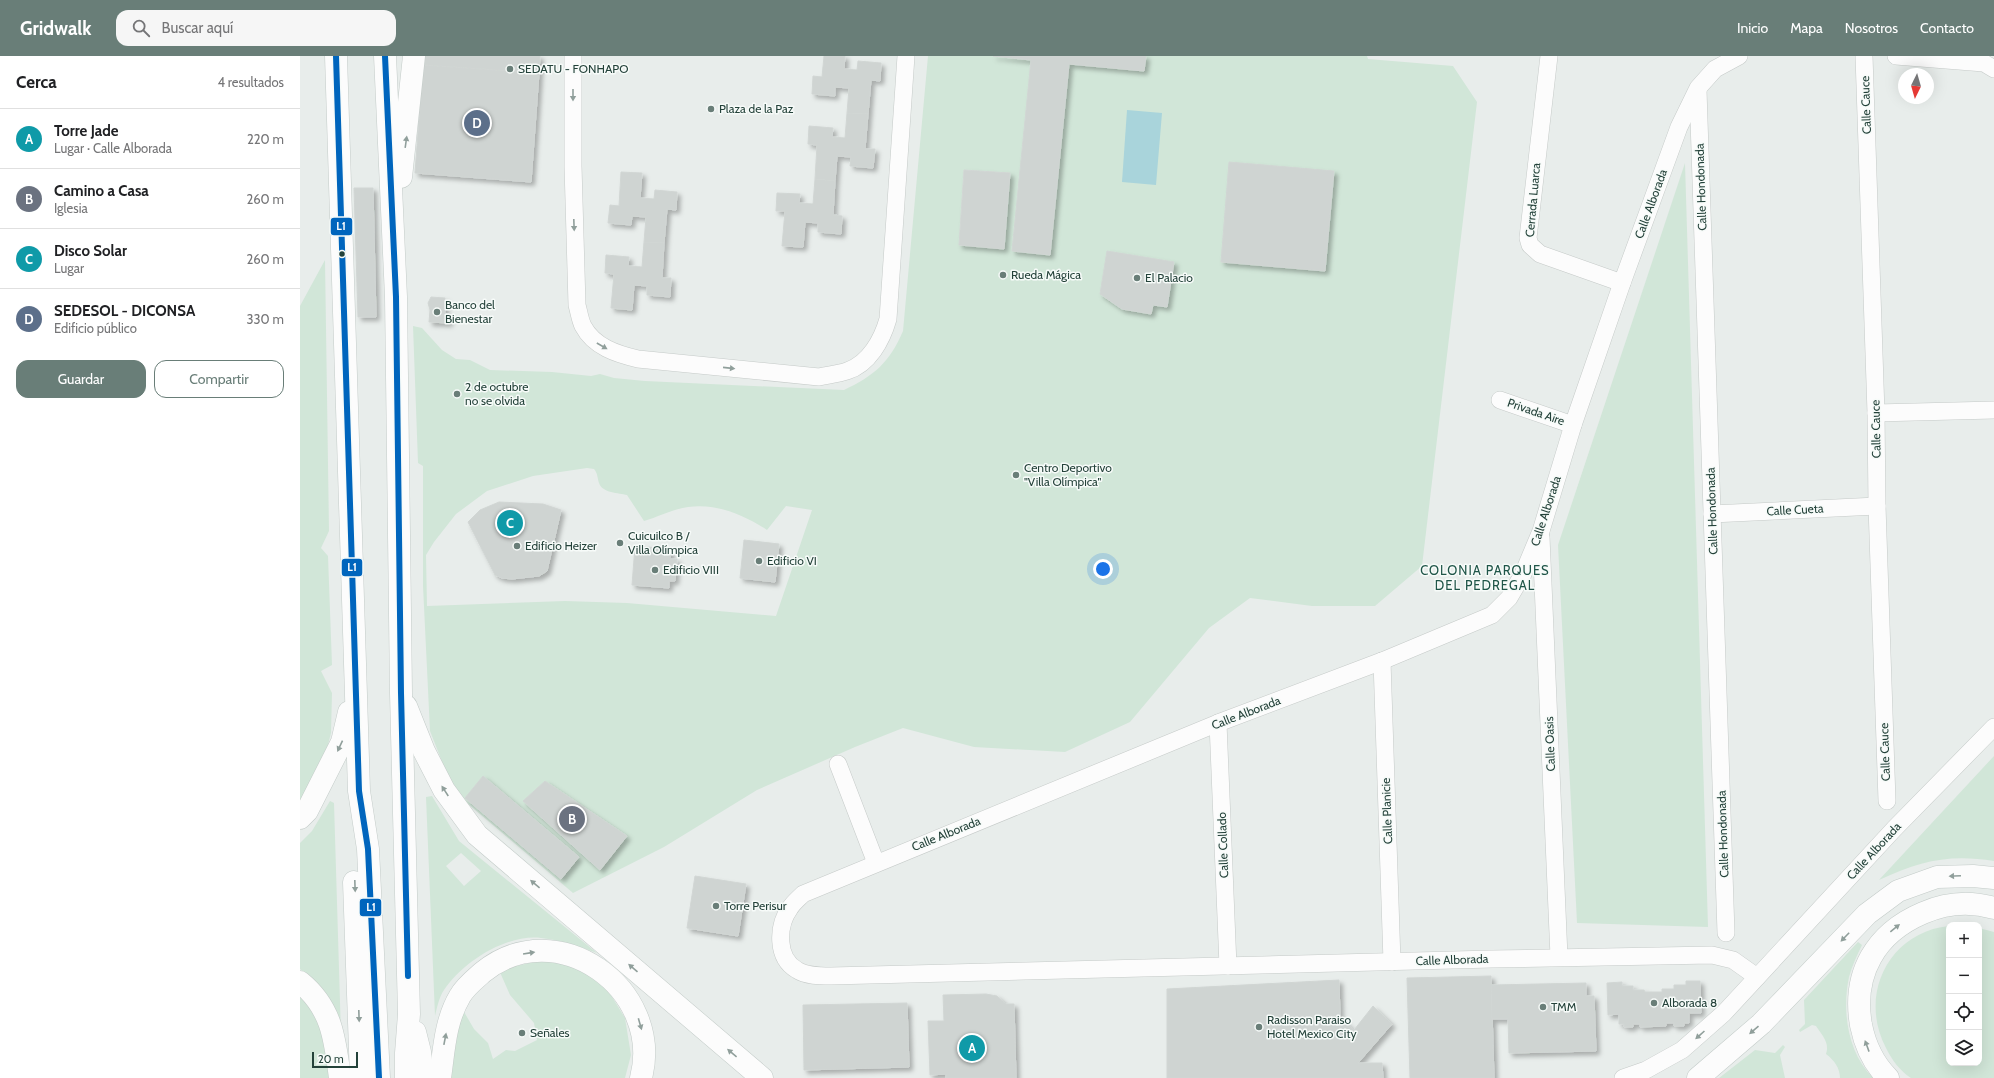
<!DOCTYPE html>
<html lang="es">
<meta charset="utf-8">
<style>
body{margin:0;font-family:Cabin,sans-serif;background:#f6f6f6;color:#202124}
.controls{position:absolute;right:12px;bottom:12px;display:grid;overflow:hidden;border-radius:8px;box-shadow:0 4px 16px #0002}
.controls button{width:36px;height:36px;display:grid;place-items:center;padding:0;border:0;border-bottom:1px solid #e0e0e0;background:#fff;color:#202124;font:20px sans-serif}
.compass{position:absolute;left:1598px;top:12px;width:36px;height:36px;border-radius:50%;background:#fff;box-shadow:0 4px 16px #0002;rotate:185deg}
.scale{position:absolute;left:12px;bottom:10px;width:46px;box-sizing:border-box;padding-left:4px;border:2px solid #24423a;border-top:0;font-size:11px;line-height:14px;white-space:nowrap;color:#24423a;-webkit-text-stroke:3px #f7fbf9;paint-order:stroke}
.you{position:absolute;left:803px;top:513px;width:14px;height:14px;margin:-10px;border:3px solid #fff;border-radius:50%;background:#1a73e8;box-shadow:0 0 0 6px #1a73e833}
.badge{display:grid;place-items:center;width:26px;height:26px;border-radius:50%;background:#697e78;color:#fff;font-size:13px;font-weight:700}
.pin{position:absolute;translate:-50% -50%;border:2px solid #fff;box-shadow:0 1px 4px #0006}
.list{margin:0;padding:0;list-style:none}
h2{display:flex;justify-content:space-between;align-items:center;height:52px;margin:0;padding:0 16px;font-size:17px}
h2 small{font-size:13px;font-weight:400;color:#757577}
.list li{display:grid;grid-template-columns:26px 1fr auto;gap:12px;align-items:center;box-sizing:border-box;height:60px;padding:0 16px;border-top:1px solid #e0e0e0}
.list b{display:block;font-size:15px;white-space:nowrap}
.list p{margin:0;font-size:13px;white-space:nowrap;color:#757577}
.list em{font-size:13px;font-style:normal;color:#757577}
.actions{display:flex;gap:8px;padding:12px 16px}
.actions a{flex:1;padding:9px 0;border:1px solid #697e78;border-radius:12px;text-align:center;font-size:14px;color:#697e78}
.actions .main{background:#697e78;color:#fff}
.icon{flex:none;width:22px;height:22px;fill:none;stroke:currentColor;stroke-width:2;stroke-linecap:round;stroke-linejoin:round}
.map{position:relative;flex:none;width:1694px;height:1022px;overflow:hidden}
header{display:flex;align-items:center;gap:24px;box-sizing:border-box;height:56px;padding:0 20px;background:#697e78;color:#fff}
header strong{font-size:19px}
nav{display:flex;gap:22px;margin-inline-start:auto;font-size:14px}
.search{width:280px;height:36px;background:#f6f6f6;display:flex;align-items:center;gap:10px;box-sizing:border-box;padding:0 14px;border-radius:12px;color:#757577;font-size:15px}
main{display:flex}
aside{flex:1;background:#fff}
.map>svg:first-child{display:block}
.green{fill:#d1e6d8;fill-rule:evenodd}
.water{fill:#a9d4db}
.building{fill:#cfd4d2;stroke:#d1d6d4;filter:url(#shadow)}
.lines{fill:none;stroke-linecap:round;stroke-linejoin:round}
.minor-casing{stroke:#c5cac8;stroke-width:18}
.secondary-casing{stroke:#c3cbc8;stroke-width:23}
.minor{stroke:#fcfcfc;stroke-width:17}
.secondary{stroke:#fcfcfc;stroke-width:22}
.bus-1-casing{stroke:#f7fbf9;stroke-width:9}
.bus-1{stroke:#0065bd;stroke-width:6}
.oneway{fill:#909f9b}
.poi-dot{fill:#697e78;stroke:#f7fbf9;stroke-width:1.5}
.bus-dot{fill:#24423a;stroke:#f7fbf9;stroke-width:1.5}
.labels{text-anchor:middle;stroke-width:3;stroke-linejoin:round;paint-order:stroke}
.poi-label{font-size:12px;fill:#24423a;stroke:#f7fbf9;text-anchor:start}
.street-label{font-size:12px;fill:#24423a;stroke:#f7fbf9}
.neighbourhood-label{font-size:13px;letter-spacing:1px;fill:#1f5548;stroke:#f7fbf9}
.line-badge{stroke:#f7fbf9;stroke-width:1.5}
.badge-label{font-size:11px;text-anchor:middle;font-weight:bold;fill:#fff}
</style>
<header>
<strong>Gridwalk</strong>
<div class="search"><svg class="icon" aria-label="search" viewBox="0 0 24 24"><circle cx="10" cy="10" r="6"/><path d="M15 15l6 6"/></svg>Buscar aquí</div>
<nav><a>Inicio</a><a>Mapa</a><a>Nosotros</a><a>Contacto</a></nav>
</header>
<main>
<aside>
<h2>Cerca<small>4 resultados</small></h2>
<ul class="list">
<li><span class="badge" style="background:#0f9aa8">A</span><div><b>Torre Jade</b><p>Lugar · Calle Alborada</p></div><em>220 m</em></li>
<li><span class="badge" style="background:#6b7280">B</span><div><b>Camino a Casa</b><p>Iglesia</p></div><em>260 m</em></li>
<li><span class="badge" style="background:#0f9aa8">C</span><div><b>Disco Solar</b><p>Lugar</p></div><em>260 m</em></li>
<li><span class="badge" style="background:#5c6f8a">D</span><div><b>SEDESOL - DICONSA</b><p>Edificio público</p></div><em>330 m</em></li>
</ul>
<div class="actions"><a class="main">Guardar</a><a>Compartir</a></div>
</aside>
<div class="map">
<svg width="1694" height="1022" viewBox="0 0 1694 1022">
<defs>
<filter id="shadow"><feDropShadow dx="3.5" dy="3.5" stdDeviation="2" flood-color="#0004"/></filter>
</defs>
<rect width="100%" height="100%" fill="#e8edeb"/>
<g class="green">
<path d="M628,0H1067L1068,3L1153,10L1177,46L1122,510L1075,550H1012L950,542L909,572L830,666L765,696L674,691L603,672L555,691L457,734L364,791L273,837L154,736L130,675L123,530V410L118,407L113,270L122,272L142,294L156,303L170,304L190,314L252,316L291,320L300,318L314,322L345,325L544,334C574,320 590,306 603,275ZM664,114L710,117L704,192L659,189ZM287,412L294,413C298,418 297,421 299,427C302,437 319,437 327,439L344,465C358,461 373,453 388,451C417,447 444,459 467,474L486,450L512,454L476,560L327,547L265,545L127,550L126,499L134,486L156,458L187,435L233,420Z"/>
<path d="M1385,107L1408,871L1277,867L1258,489Z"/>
<path d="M25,204L29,475L21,492L28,500L32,609L21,615L32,637L31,677L23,708L0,750V250Z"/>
<path d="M1694,700V805C1648,798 1621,805 1579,824Z"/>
<path d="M132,740L159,785L297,897C278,890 261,884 241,882C206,878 163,906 144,934C139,941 137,952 135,960L126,741ZM161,797L181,815L164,830L146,810Z"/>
<path d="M30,745L34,747L41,979L6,918L0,913V787L12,775Z"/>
<path d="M1649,870V1007H1679V872L1694,876V1022H1611C1600,1015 1592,1004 1586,992C1558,939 1589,876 1649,870Z"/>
<path d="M1558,886L1562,889C1557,899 1552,910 1549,921C1542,954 1547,996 1573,1022H1540C1540,1012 1534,1004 1526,998C1530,987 1522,979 1516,970L1512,969L1500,976L1499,974L1505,968L1504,944Z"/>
<path d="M246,903L282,913L306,931L325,962L331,999L325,1022H150L160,949L174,973L188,987L193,1003L206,994L215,995L237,984L234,967L210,939L199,914Z"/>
<path d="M0,935L24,967L31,1022H0Z"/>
<path d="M1483,989L1485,991L1480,999L1485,1022H1419L1455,994L1475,997Z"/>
</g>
<path class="water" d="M827,54L862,57L856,129L822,126Z"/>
<g class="building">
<path d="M124,0H240L239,17L123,9Z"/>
<path d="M524,0H545L544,13L557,14L558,5L581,7L580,25L571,24L568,58L547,57L549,32L535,31V40L512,38L513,20L522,21Z"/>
<path d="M693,0H846L844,15L769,8L750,199L712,195L731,4Z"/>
<path d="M123,9L239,17L231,126L115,117Z"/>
<path d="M547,57L568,58L565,93H575L573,112L550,110L551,101L537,100L535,125L515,123L517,89L508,88L509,70L533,72L532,81L545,82Z"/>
<path d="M929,106L1034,115L1025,215L921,206Z"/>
<path d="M664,114L710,117L704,193L659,189Z"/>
<path d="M321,116L342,117L340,142L354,143L355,134L377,136L376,154L367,153L364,187L344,186L346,161L332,160L331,169L308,167L310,149L319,150Z"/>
<path d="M515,123L535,125L533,159L542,160L541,178L518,176V167L505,166L503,191L482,190L485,155H476L477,137L500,138L499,147L513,148Z"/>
<path d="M54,132H73L76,261H58Z"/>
<path d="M344,186L364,187L362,222H371L370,241L347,239V230L334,229L332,254L311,252L314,218L305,217L306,199L329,201L328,210L342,211Z"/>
<path d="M807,195L874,206L867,251L853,249L851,258L822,253L800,238Z"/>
<path d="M131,241L145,242V258H149V267L129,266L130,254L128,247Z"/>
<path d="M199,446L243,448L261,454L247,515L239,520L212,523L202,522L195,519L168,466L180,454Z"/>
<path d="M444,484L479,488L475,526L440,522Z"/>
<path d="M335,490L371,493L370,503H377L375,525H369V532L332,529Z"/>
<path d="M183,720L279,801L261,823L165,742Z"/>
<path d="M245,725L327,780L300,814L223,745Z"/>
<path d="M395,820L446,828L438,880L387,872Z"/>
<path d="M1191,920L1194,1022H1110L1107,922Z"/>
<path d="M1039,924L1040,961L1054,974L1073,950L1092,968L1058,1007H1082L1083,1022H867V933Z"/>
<path d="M1386,925H1400L1401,957H1389V967H1384V970H1374V967H1366V970L1340,971V968H1333V971H1324V968H1319V958L1308,959L1307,927L1322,926V930H1333V934H1344L1345,936H1362V933H1374V929H1386Z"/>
<path d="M1286,927V940H1294L1296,995L1209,997L1208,963H1192L1191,929Z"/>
<path d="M686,938L697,940L706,948H714L716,1022H646V1018L630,1019L628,965H644L643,939Z"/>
<path d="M607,947L609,1011L504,1014L503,949Z"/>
</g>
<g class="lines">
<g class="minor-casing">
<g id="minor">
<path d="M273,0V110L277,249C279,256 280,264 283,270C294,291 317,298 338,303L519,321C528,319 538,318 547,315C569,308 582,284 588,263L606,0"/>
<path d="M1249,0L1228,182L1230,189L1240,198L1322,227"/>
<path d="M1439,0L1415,13L1398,32L1379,71L1322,227L1273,369L1241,475L1223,518L1209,542L1192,559L1082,605L918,667L503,838C498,843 493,847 490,852C477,870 476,902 497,914C506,920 520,920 531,920L1192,903L1412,899L1433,904L1457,921"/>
<path d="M1564,0L1576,357L1577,450L1587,745"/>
<path d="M1596,0L1684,7L1694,13"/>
<path d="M1398,34L1426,877"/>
<path d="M1200,344L1273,369"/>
<path d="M1576,357L1694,354"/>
<path d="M1412,458L1577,450"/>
<path d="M1241,481L1259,901"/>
<path d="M1082,605L1092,906"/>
<path d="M918,667L928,910"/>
<path d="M538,708L576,807"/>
<path d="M1323,1022L1346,1014L1382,994L1424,957L1594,773L1694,671"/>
</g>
</g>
<g class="secondary-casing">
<g id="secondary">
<path d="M36,0L59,735L68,793L79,1022"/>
<path d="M85,0L96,241L101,637L109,958L106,997V1022"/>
<path d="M101,121L114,0"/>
<path d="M106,650L124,695L144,734L177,779L462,1022"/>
<path d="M0,762L7,755L42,686L49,656"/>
<path d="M54,826L61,1022"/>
<path d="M0,926C32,952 35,983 40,1022"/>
<path d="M115,976L120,996L123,1022"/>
<path d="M140,1022C144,994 145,965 160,940C165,931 175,923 183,916C257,856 364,933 341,1022"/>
<path d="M1398,1022L1461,968L1567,858L1598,835L1637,821L1673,820L1694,822"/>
<path d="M1588,1022C1573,1007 1565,989 1561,969C1552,917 1576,877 1623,857C1646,847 1670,845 1694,852"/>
</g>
</g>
<use href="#minor" class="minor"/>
<use href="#secondary" class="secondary"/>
<g class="bus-1-casing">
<g id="bus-1">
<path d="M36,0L59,735L68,793L79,1022"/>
<path d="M85,0L96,241L101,637L108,920"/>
</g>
</g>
<use href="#bus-1" class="bus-1"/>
</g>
<defs><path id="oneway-solid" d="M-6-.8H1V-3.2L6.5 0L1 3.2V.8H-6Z"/></defs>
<g class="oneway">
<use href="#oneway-solid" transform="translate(273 39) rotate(90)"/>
<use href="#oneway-solid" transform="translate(106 86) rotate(-82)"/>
<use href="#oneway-solid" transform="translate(274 169) rotate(88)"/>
<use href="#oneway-solid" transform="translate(302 290) rotate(30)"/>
<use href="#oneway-solid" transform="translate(429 312) rotate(6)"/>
<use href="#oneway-solid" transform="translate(40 690) rotate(115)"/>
<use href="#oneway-solid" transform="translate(145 735) rotate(-123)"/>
<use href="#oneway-solid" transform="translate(1655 820) rotate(177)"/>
<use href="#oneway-solid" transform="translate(235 828) rotate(-140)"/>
<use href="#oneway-solid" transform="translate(55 830) rotate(88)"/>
<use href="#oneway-solid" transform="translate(1595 872) rotate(-39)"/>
<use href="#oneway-solid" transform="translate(1545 881) rotate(134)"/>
<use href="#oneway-solid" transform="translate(229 897) rotate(-9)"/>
<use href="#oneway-solid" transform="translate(333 912) rotate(-139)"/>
<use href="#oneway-solid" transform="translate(59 960) rotate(88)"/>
<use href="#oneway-solid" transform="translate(340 968) rotate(74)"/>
<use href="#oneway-solid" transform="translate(1454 974) rotate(139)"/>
<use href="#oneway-solid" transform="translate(1400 979) rotate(138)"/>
<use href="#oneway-solid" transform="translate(145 983) rotate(-79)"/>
<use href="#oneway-solid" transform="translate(1567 990) rotate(-110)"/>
<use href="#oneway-solid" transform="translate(432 997) rotate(-140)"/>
</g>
<g class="poi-dot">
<circle cx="210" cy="13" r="4"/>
<circle cx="411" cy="53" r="4"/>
<circle cx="703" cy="219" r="4"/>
<circle cx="837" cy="222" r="4"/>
<circle cx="137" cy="256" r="4"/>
<circle cx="157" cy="338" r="4"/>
<circle cx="716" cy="419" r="4"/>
<circle cx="320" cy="487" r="4"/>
<circle cx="217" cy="490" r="4"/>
<circle cx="459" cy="505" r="4"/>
<circle cx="355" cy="514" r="4"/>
<circle cx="416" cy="850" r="4"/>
<circle cx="1354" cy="947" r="4"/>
<circle cx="1243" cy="951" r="4"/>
<circle cx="959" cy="971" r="4"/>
<circle cx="222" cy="977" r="4"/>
</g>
<circle class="bus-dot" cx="42" cy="198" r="3.5"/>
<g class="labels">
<g class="poi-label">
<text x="218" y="17">SEDATU - FONHAPO</text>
<text x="419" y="57">Plaza de la Paz</text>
<text x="711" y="223">Rueda Mágica</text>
<text x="845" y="226">El Palacio</text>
<text x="145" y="253">Banco del<tspan x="145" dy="14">Bienestar</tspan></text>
<text x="165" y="335">2 de octubre<tspan x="165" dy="14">no se olvida</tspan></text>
<text x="724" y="416">Centro Deportivo<tspan x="724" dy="14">"Villa Olímpica"</tspan></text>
<text x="328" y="484">Cuicuilco B /<tspan x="328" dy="14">Villa Olímpica</tspan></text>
<text x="225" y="494">Edificio Heizer</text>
<text x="467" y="509">Edificio VI</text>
<text x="363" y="518">Edificio VIII</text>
<text x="424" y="854">Torre Perisur</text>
<text x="1362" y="951">Alborada 8</text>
<text x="1251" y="955">TMM</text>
<text x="967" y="968">Radisson Paraiso<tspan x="967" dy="14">Hotel Mexico City</tspan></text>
<text x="230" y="981">Señales</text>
</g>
<g class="street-label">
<text transform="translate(1566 49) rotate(-92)" y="4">Calle Cauce</text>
<text transform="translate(1401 131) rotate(-92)" y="4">Calle Hondonada</text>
<text transform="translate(1233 144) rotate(-85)" y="4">Cerrada Luarca</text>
<text transform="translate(1351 148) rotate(-70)" y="4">Calle Alborada</text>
<text transform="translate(1236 356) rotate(19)" y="4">Privada Aire</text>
<text transform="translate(1576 373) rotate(-91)" y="4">Calle Cauce</text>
<text transform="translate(1495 454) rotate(-3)" y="4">Calle Cueta</text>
<text transform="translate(1246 455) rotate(-72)" y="4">Calle Alborada</text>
<text transform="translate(1412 455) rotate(-92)" y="4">Calle Hondonada</text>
<text transform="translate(946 657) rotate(-21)" y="4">Calle Alborada</text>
<text transform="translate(1250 688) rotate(-92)" y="4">Calle Oasis</text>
<text transform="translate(1585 696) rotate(-92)" y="4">Calle Cauce</text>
<text transform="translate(1087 755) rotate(-92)" y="4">Calle Planicie</text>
<text transform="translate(646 778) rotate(-22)" y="4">Calle Alborada</text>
<text transform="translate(1423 778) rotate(-92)" y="4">Calle Hondonada</text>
<text transform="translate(923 789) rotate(-92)" y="4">Calle Collado</text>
<text transform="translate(1574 795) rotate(-47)" y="4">Calle Alborada</text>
<text transform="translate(1152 904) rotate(-2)" y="4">Calle Alborada</text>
</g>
<g class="neighbourhood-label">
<text x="1185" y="519">COLONIA PARQUES<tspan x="1185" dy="15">DEL PEDREGAL</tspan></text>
</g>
</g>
<g class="line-badge">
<rect x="30" y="161" width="23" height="19" rx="4" fill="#0065bd"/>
<rect x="41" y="502" width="22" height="19" rx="4" fill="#0065bd"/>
<rect x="59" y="842" width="23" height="19" rx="4" fill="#0065bd"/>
</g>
<g class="badge-label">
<text x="41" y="174">L1</text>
<text x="52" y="515">L1</text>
<text x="71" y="855">L1</text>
</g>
</svg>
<div class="controls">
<button>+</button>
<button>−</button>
<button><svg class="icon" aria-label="locate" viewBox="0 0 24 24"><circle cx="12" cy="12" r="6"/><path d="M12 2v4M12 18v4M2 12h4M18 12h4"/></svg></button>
<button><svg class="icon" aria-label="layers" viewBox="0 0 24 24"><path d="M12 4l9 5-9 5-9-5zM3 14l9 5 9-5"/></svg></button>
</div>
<svg class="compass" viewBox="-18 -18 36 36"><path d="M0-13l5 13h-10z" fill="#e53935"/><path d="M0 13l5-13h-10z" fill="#757577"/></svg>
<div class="scale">20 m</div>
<div class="you"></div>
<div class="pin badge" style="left:672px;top:992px;background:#0f9aa8">A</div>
<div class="pin badge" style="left:272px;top:763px;background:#6b7280">B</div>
<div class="pin badge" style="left:210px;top:467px;background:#0f9aa8">C</div>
<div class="pin badge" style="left:177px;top:67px;background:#5c6f8a">D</div>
</div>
</main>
